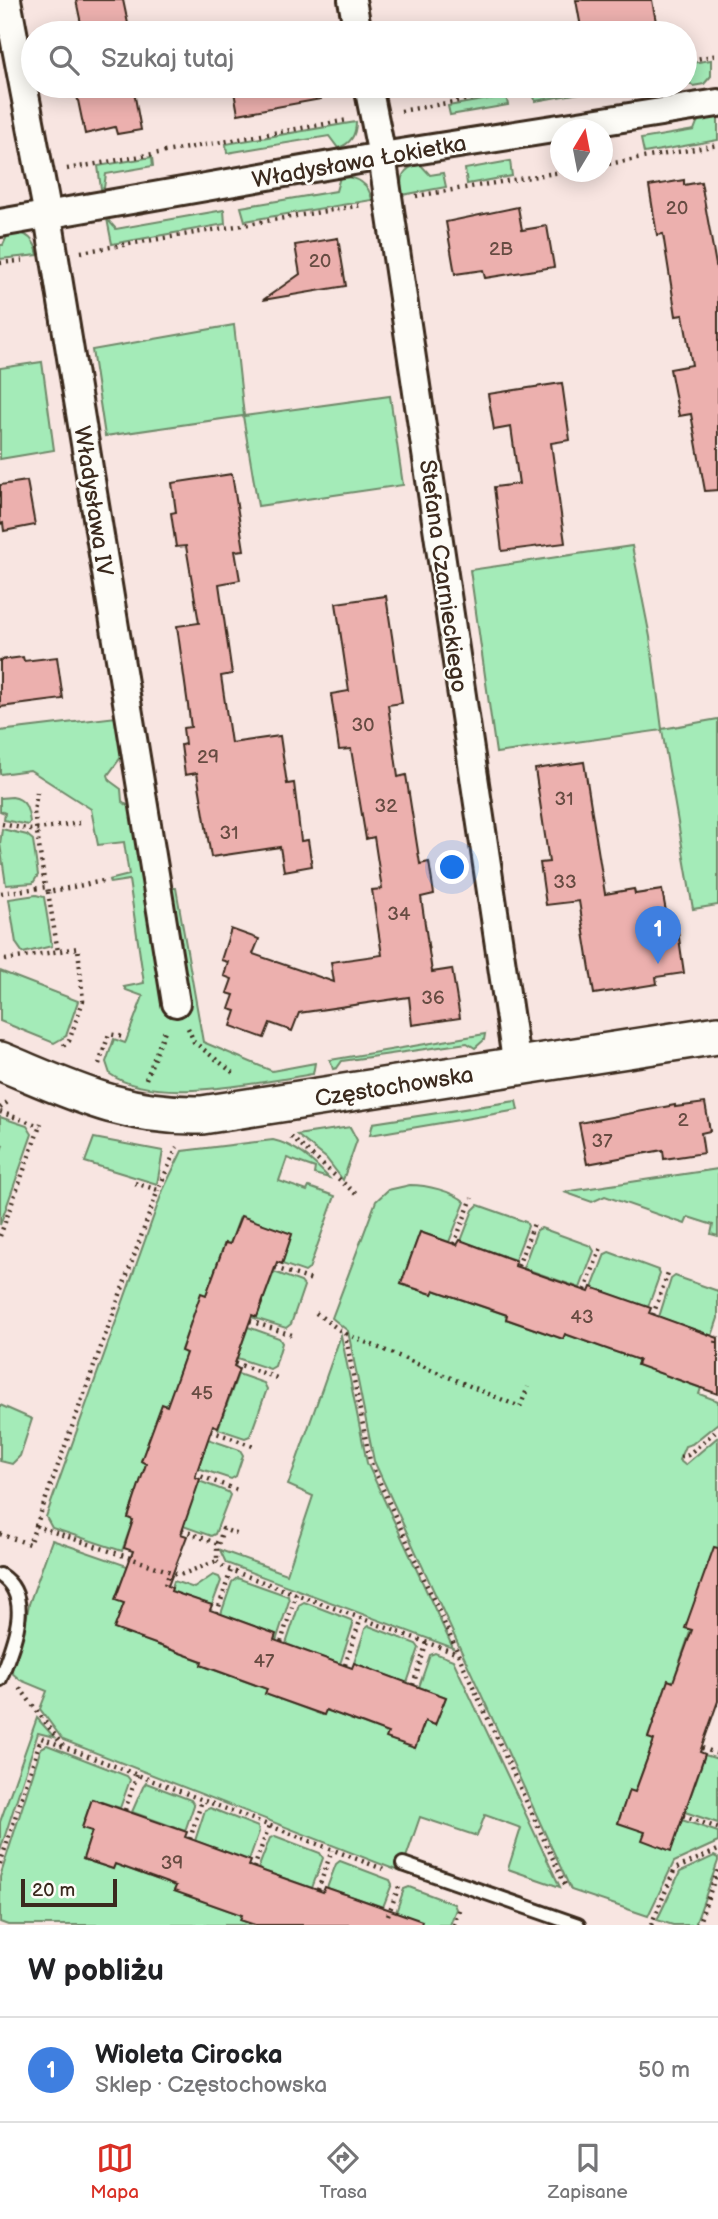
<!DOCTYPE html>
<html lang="pl">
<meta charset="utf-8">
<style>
body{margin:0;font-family:"Balsamiq Sans",sans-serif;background:#f2f2f2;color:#202124}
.compass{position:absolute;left:550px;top:119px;width:63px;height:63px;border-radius:50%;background:#fff;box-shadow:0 4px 18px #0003;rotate:10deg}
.scale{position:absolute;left:21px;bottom:18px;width:96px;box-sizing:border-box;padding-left:7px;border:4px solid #3b2a1e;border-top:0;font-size:19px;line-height:24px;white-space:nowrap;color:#3b2a1e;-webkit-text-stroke:5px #fdfcf7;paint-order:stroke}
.you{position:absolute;left:453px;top:868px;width:24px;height:24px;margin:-18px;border:5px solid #fff;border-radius:50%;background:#1a73e8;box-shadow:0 0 0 10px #1a73e833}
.badge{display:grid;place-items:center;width:46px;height:46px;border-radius:50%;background:#d93025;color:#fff;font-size:23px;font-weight:700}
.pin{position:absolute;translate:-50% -58px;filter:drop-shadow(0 2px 4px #0008)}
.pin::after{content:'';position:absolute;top:37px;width:24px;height:21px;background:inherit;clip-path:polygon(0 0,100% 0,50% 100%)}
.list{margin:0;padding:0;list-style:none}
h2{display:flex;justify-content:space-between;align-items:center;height:91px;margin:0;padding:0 28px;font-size:30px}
h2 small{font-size:23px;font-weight:400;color:#757577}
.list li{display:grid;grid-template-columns:46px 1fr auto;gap:21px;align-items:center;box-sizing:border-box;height:105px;padding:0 28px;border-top:2px solid #e0e0e0}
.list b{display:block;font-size:26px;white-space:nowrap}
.list p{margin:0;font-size:23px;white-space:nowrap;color:#757577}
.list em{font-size:23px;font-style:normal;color:#757577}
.icon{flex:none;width:38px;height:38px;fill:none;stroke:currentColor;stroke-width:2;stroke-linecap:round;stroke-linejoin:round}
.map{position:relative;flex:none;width:718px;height:1925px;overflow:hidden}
.search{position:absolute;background:#fff;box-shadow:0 4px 18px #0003;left:21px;right:21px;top:21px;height:77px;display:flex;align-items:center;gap:18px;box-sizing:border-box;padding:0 24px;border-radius:38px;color:#757577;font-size:26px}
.sheet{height:196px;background:#fff}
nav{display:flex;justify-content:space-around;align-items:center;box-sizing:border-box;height:98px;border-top:2px solid #e0e0e0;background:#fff;font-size:19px;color:#757577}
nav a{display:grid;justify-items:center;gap:4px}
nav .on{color:#d93025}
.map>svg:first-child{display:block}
.green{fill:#a4ebb8;stroke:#708a6b;stroke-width:2}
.building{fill:#ecb0ae;stroke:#3b2a1e;stroke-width:2}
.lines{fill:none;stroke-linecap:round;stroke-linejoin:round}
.lane-casing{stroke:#3b2a1e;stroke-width:18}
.street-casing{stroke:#3b2a1e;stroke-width:32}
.secondary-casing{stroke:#3b2a1e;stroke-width:42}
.path{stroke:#3b2a1e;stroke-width:4.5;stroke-dasharray:2 5;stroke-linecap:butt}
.lane{stroke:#fdfcf7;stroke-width:12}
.street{stroke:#fdfcf7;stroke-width:26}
.secondary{stroke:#fdfcf7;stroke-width:37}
.labels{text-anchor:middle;stroke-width:5;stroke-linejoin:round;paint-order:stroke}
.number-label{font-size:19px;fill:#674c42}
.street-label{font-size:23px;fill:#3b2a1e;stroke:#fdfcf7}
</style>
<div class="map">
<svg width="718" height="1925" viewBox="0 0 718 1925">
<rect width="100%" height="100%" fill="#f8e5e1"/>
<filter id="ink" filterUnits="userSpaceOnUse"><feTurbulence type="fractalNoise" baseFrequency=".0143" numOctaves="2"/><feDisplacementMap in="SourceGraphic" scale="14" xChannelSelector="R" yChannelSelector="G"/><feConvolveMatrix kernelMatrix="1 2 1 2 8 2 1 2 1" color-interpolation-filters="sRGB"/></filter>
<g filter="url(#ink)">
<g class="green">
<path d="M711,60V76L704,84L693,86L685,79V64Z"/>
<path d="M565,86H608V88L535,101L533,91Z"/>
<path d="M506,96L508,105L450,115L448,106Z"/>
<path d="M700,115L718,118V140L644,153L641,139L694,130Z"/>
<path d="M356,122C356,135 351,144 338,148L329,136L227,153L226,144Z"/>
<path d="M152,157L153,166L106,174L104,188L101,189L98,166Z"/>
<path d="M510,161L512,176L467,184L465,169Z"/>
<path d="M420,164L430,175L443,173L446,187L402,195C399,178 402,168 420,164Z"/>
<path d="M340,177C356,176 369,183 372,200L245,221L241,207L336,191Z"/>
<path d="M224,210L225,224L112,244L107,219L116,229Z"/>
<path d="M9,232C25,231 35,238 38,255L0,259V245H3Z"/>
<path d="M234,325L244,416L390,396L403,485L258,506L243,416L105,436L92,350Z"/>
<path d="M42,362L54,450L0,459V368Z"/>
<path d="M632,546L650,637L662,729L718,719V905L693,909L662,730L496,753L470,570Z"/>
<path d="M116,717L122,751L121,757L108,775L110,781L121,789L122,801C130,809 148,815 160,813L171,888H176L203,1042L272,1071L315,1063L313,1074C261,1082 154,1106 110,1074L106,1062L114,1039L125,1043L126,1041L143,996L126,990L124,987L144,983L129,880L110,883L109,880L129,875L124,842L98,845L91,809L30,770L0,774V731Z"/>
<path d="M12,797C26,799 28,809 30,822L28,825L4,820L5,813L0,811V798Z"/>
<path d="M2,829L27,835L33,840L38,875L33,883L6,885L0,844Z"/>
<path d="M36,895L44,897L52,946L23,953L16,943L9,899Z"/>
<path d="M0,971L78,1001L66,1036L54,1043L0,1021Z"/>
<path d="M485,1034L484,1040L475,1048L467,1043L342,1061L337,1068L333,1069L330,1060Z"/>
<path d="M516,1101L518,1110L370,1135L373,1123Z"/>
<path d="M0,1117L27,1126L32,1134L0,1225V1153L3,1145L0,1143Z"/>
<path d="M350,1127L357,1140L343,1180L326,1158L297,1135Z"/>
<path d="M94,1138L163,1151L157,1184L85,1162Z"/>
<path d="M273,1140C296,1145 313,1161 329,1178L314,1174L315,1168L287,1158L279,1181L307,1191L309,1187L335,1196L309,1269L305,1272L282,1264L292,1234L240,1217L230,1244L225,1243L206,1295L201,1294L181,1350L186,1353L167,1406L162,1405L141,1461L146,1464L128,1518L133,1520L122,1551L52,1528L46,1517L163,1190L182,1151Z"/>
<path d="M718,1169V1236L711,1234L713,1225L688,1217L685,1224L605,1196L592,1202L564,1192Z"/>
<path d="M410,1185C426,1185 453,1191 465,1202L449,1242L420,1232L401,1284L432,1294L434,1290L507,1315L506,1319L563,1339L565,1334L639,1360L637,1365L701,1388L699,1394L718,1401V1423L692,1444L685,1446L679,1460L685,1465L718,1437V1550L673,1682L668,1680L648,1737L654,1740L635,1792L629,1791L618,1822L645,1832L671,1850L682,1820L718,1832V1842L674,1862L648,1916L571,1890L374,1461L348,1331L332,1318L376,1201L388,1190Z"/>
<path d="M478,1205L526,1222L528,1226L515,1260L461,1241L473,1210Z"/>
<path d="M541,1228L591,1246L594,1251L580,1288L523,1268L537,1230Z"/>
<path d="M609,1252L658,1270L660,1274L648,1307L592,1288L605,1254Z"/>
<path d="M274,1272L301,1282L304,1286L291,1324L286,1328L251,1317L252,1315L257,1316Z"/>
<path d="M675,1276L718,1291V1318L712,1336L659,1317L671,1279Z"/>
<path d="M248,1327L279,1338L282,1343L275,1366L270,1369L237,1358Z"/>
<path d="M341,1335L367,1463L453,1648L226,1563L220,1550L287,1574L313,1496L288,1485Z"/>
<path d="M238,1374L264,1383L267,1389L250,1436L245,1438L218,1429Z"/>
<path d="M0,1405L32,1419L20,1456L12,1464L0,1461Z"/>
<path d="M208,1439L240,1450L243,1455L236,1476L231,1479L198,1468Z"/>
<path d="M199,1481L228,1492L230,1495L215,1534L211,1536L183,1526Z"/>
<path d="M52,1540L133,1568L126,1571L115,1599L124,1603L115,1629L202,1661L201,1665L267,1689L265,1694L323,1715L326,1710L388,1733L387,1738L415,1748L425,1721L435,1725L446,1697L419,1687L430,1655L435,1653L453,1660L560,1887L508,1869L521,1828L485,1815L477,1836L420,1817L401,1872L63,1740L40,1709L47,1691L20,1680L11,1672L23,1635L29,1604Z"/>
<path d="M213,1575L219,1577L221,1581L212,1605L184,1596H169L174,1581L194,1588Z"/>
<path d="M237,1578L288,1596L289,1601L276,1641L274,1640L275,1634L221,1614L232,1582Z"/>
<path d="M304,1602L351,1620L353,1625L340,1664L286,1644L299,1605Z"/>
<path d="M369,1626L416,1644L419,1648L407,1683L354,1663L365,1629Z"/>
<path d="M37,1718L54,1737L38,1733L0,1851V1822Z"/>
<path d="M47,1745L127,1776L130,1780L120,1808L92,1799L82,1827L92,1831L83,1859L113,1869L115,1864L176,1886L174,1891L242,1915L240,1920L255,1925H8L0,1922V1877L41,1748Z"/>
<path d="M705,1755L718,1759V1823L685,1812Z"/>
<path d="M146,1783L191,1800L194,1805L185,1831L132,1812L143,1787Z"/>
<path d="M210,1808L258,1827L259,1832L249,1860L195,1841L205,1810Z"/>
<path d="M275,1836L320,1853L323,1858L312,1888L258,1869L270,1838Z"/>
<path d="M714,1856L718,1858V1861L695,1925H673L657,1920L680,1872Z"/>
<path d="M340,1861L390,1880L392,1884L383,1907L327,1888L336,1864Z"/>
<path d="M409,1887L454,1904L456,1909L450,1925H416L394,1918L404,1889Z"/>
</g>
<g class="building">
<path d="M76,0H123L130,33H83Z"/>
<path d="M576,0H652L658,33H582Z"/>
<path d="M75,86H133L141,130L117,134L115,127L85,134Z"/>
<path d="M233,86H320L321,99L238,114Z"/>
<path d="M684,180V185L701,182L718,276V490L705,491L691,414L679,416L670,369L692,365L683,315L676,316L663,234L657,235L649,186Z"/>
<path d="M518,207L522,230L547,226L554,267L485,278L483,270L455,274L446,222Z"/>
<path d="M338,238L346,286L263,300L300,274L295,245Z"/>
<path d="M562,383L570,440L551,443L565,543L502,551L494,487L519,484L511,427L494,430L488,394Z"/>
<path d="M232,474L244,550L235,551L240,580L219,584L232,674L221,676L231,743L280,736L287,784L294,783L301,841L308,840L312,866L284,871L280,847L211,857L197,773L185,775L181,745L185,744L183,728L191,727L177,626L199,623L186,546L176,547L171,513L176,512L172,483Z"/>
<path d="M27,481L35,525L4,531L3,523L0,524V485Z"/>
<path d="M386,596L402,703L388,705L398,777L406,775L420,864L429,862L434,894L421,897L432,972L452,969L460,1018L412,1025L409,997L299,1013L292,1031L270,1023L264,1038L231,1026L236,1011L229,1009L234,995L227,993L232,979L224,976L228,962L221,960L231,929L259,939L253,954L334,982L331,962L382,955L372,890L382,889L374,837L366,839L351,749L339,750L331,694L349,691L336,603Z"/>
<path d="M23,657L24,661L57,657L63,699L0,707V660Z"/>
<path d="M584,762L605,894L634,889L635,894L662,890L670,933L678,931L684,973L656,977L657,984L594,994L579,901L546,905L540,863L549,862L535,769Z"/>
<path d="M705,1103L710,1131L701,1133L704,1153L664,1159L663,1150L587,1164L579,1123L675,1105V1107Z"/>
<path d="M241,1216L292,1234L282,1264L277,1262L257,1317L252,1315L234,1366L239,1369L218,1427L213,1425L195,1477L200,1479L181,1534L187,1536L168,1586L172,1588L171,1591L212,1605L210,1610L276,1634L274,1640L352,1668L354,1663L446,1697L435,1725L425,1721L415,1748L386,1738L388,1733L364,1724L326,1710L324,1715L265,1694L267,1689L201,1665L202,1661L114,1629L124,1603L115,1600L133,1551L124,1548L133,1520L128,1518L146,1464L141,1461L162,1404L167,1406L186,1353L181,1351L201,1293L206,1295L225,1243L230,1244Z"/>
<path d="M420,1232L457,1245L460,1240L516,1261L515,1266L589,1292L591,1287L651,1308L649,1313L718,1338V1394L637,1365L639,1360L604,1348L565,1334L563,1339L506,1319L507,1315L434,1290L432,1294L401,1284Z"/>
<path d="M714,1547L718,1548V1701L700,1752L705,1754L671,1851L642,1840L645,1832L618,1823L629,1790L635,1792L654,1740L648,1738L668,1680L673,1682L692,1630L685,1628Z"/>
<path d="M92,1799L187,1832L185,1837L251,1861L249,1866L323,1892L325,1887L422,1921L421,1925H255L240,1920L242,1915L174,1891L176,1886L115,1864L113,1869L83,1859L92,1831L82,1828Z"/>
</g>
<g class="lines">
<g class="lane-casing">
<g id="lane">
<path d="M0,1575C36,1598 11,1648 0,1679"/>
<path d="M403,1864L578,1925"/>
</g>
</g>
<g class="street-casing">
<g id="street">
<path d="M7,0L48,216L176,1003"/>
<path d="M352,0L358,33"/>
<path d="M368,86L382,156L517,1067"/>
<path d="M0,223L382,156L718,103"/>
</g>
</g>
<g class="secondary-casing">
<path id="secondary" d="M0,1061C71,1090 122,1117 202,1115L718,1035"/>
</g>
<g class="path">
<path d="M685,61L718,55"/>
<path d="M401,111L545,86"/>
<path d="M602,165L718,145"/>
<path d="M67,169L348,120"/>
<path d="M416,196L561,172"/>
<path d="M81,252L362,205"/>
<path d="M0,263L27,260"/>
<path d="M37,792L34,812L45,887"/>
<path d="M2,824L31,830L80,823"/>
<path d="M48,892L58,952"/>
<path d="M1,893L47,887L48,892L103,881"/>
<path d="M5,960L78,948L83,1001L69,1041L61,1048"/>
<path d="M188,1028L194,1042L236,1075"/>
<path d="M99,1064L109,1034L124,1037"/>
<path d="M146,1079L166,1028"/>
<path d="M0,1108L10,1100"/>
<path d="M0,1112L40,1126"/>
<path d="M291,1137L357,1195"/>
<path d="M135,1183L158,1190L177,1147"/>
<path d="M0,1236L41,1123"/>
<path d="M454,1244L472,1198"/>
<path d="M518,1266L535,1221"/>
<path d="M275,1268L312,1280"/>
<path d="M585,1290L602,1245"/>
<path d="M316,1313L345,1334L370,1461L458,1653"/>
<path d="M653,1315L669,1270"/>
<path d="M250,1321L292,1335"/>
<path d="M346,1334L520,1407L528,1387"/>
<path d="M716,1343L718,1336"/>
<path d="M235,1363L277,1378"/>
<path d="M211,1431L253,1446"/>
<path d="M680,1457L688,1455L718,1429"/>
<path d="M195,1474L237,1490"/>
<path d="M36,1526L158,1190"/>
<path d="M182,1530L218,1544"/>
<path d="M0,1534L29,1544L36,1526L180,1575L217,1561V1548L223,1529L239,1535"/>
<path d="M217,1561L225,1568L458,1654L566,1887"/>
<path d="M165,1585L170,1572"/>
<path d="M217,1613L231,1570"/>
<path d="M281,1642L296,1594"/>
<path d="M345,1665L361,1618"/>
<path d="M413,1685L427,1642"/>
<path d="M20,1688L63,1746"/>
<path d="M717,1704H718"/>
<path d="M702,1748L718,1754"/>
<path d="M125,1810L137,1775"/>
<path d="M683,1816L718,1828"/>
<path d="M190,1839L202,1800"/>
<path d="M0,1864L41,1738L383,1869"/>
<path d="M254,1868L269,1826"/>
<path d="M318,1890L332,1850"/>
<path d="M388,1915L400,1884"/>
<path d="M454,1925L460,1907"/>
<path d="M651,1925L675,1869L718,1850"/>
<path d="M698,1925L718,1870"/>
</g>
<use href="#lane" class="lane"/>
<use href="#street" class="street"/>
<use href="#secondary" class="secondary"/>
</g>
</g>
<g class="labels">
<g class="number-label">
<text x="677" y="214">20</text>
<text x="501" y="255">2B</text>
<text x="320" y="267">20</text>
<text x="363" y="731">30</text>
<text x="208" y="763">29</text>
<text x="564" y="805">31</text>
<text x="386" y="812">32</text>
<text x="229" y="839">31</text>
<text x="565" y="888">33</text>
<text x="399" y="920">34</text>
<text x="433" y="1004">36</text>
<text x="683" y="1126">2</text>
<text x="602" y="1147">37</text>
<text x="582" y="1323">43</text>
<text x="202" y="1399">45</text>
<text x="264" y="1667">47</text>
<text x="172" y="1869">39</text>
</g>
<g class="street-label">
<text transform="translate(359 161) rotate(-10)" y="8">Władysława Łokietka</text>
<text transform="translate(94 501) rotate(81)" y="8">Władysława IV</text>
<text transform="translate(444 576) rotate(82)" y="8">Stefana Czarnieckiego</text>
<text transform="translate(394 1086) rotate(-9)" y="8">Częstochowska</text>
</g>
</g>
</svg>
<svg class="compass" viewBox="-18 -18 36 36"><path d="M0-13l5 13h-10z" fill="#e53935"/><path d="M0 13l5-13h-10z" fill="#757577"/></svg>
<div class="scale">20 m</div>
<div class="you"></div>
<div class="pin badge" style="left:658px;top:964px;background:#3f7fe0">1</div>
<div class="search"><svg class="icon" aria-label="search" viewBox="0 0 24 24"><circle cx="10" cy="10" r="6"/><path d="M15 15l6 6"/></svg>Szukaj tutaj</div>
</div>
<section class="sheet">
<h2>W pobliżu<small></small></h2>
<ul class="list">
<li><span class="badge" style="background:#3f7fe0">1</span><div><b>Wioleta Cirocka</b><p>Sklep · Częstochowska</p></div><em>50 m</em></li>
</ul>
</section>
<nav>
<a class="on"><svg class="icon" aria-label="map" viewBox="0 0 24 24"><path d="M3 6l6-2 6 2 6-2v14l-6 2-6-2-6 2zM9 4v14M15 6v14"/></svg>Mapa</a>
<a><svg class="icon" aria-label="directions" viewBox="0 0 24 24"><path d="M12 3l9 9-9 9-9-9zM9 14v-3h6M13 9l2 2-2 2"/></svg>Trasa</a>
<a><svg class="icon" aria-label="saved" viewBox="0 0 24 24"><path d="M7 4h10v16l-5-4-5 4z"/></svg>Zapisane</a>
</nav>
